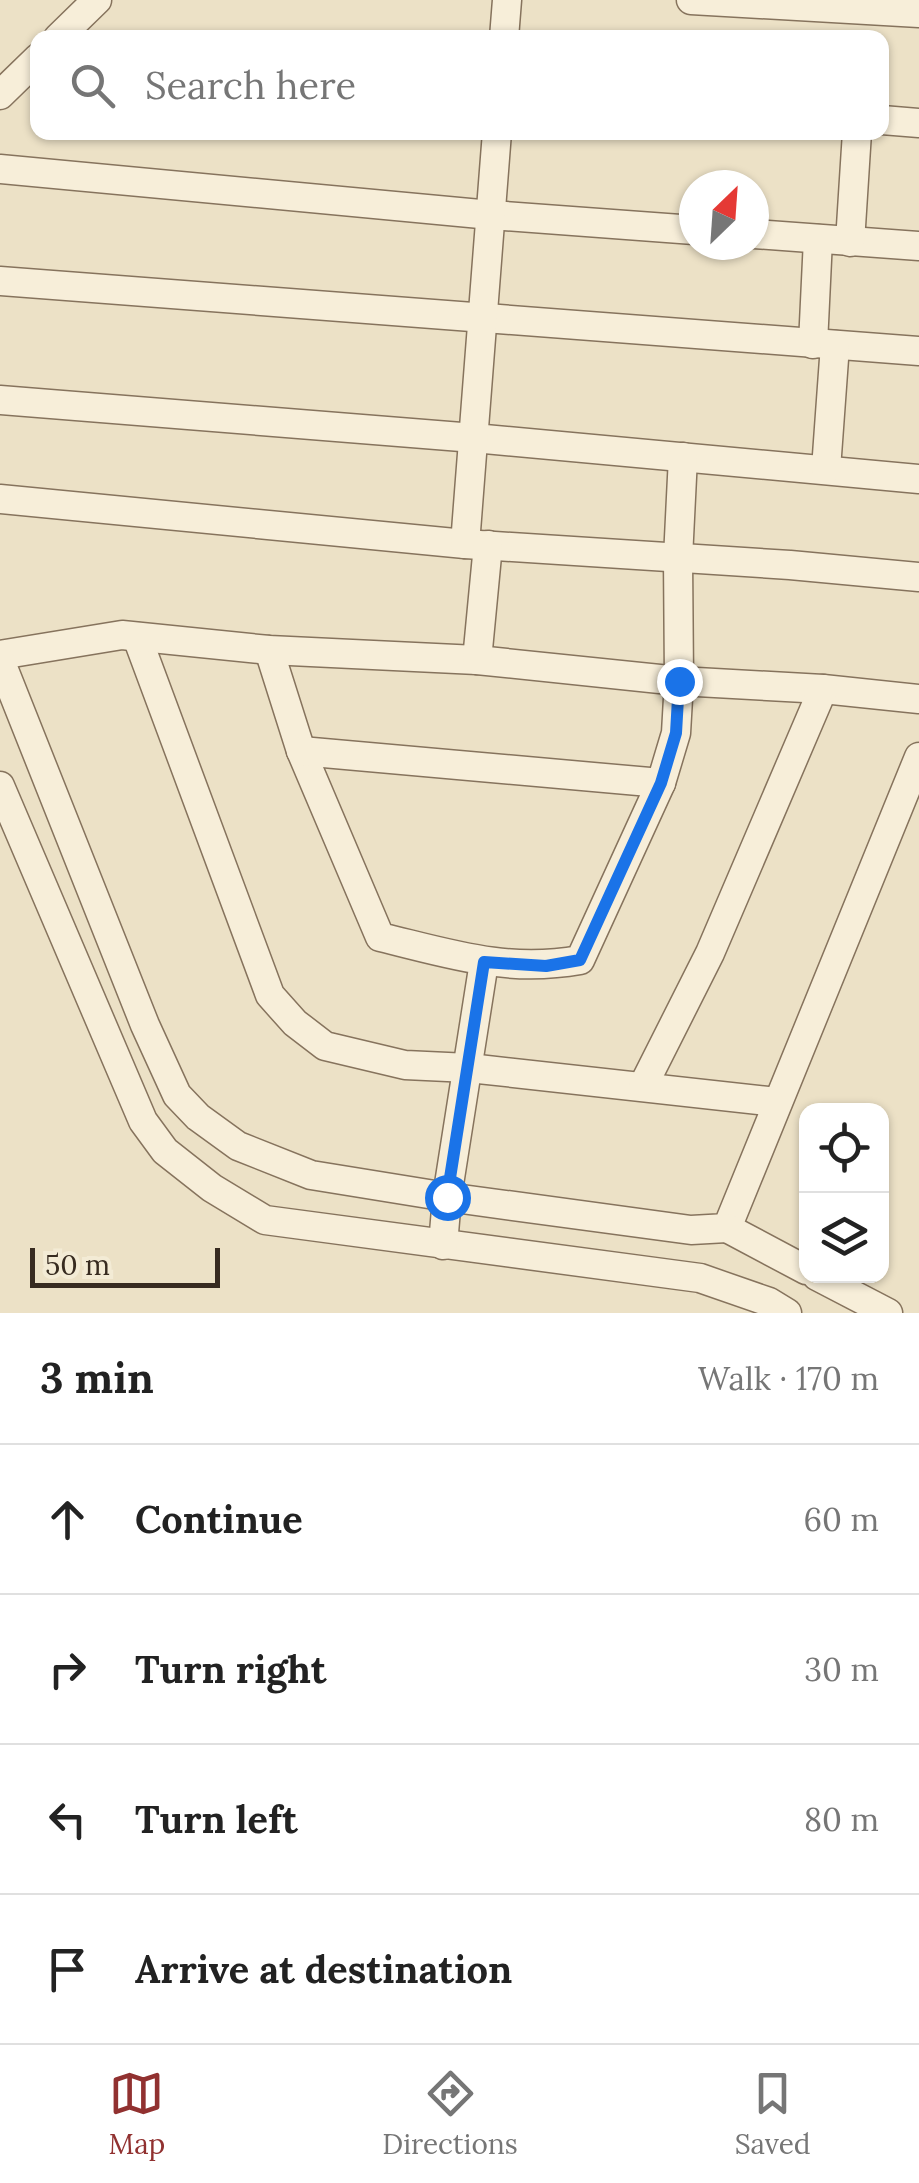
<!DOCTYPE html>
<meta charset="utf-8">
<style>
body{margin:0;font-family:Lora,serif;background:#f2f2f2;color:#222}
.controls{position:absolute;right:30px;bottom:30px;display:grid;overflow:hidden;border-radius:20px;box-shadow:0 2px 8px #0004}
.controls button{width:90px;height:90px;display:grid;place-items:center;padding:0;border:0;border-bottom:2px solid #e0e0e0;background:#fff;color:#222;font:50px sans-serif}
.compass{position:absolute;left:679px;top:170px;width:90px;height:90px;border-radius:50%;background:#fff;box-shadow:0 2px 8px #0004;rotate:25deg}
.scale{position:absolute;left:30px;bottom:25px;width:190px;box-sizing:border-box;padding-left:10px;border:5px solid #372b20;border-top:0;font-size:28px;line-height:35px;white-space:nowrap;color:#372b20;-webkit-text-stroke:8px #f3ebd5;paint-order:stroke}
.stop{position:absolute;width:30px;height:30px;margin:-22px;border:8px solid #1a73e8;border-radius:50%;background:#fff}
.stop.end{background:#1a73e8;border-color:#fff;box-shadow:0 2px 10px #0008}
.list{margin:0;padding:0;list-style:none}
h2{display:flex;justify-content:space-between;align-items:center;height:130px;margin:0;padding:0 40px;font-size:42px}
h2 small{font-size:32px;font-weight:400;color:#767676}
.list li{display:grid;grid-template-columns:65px 1fr auto;gap:30px;align-items:center;box-sizing:border-box;height:150px;padding:0 40px;border-top:2px solid #e0e0e0}
.list b{display:block;font-size:38px;white-space:nowrap}
.list em{font-size:32px;font-style:normal;color:#767676}
.icon{flex:none;width:55px;height:55px;fill:none;stroke:currentColor;stroke-width:2;stroke-linecap:round;stroke-linejoin:round}
.map{position:relative;flex:none;width:919px;height:1313px;overflow:hidden}
.search{position:absolute;background:#fff;box-shadow:0 2px 8px #0004;left:30px;right:30px;top:30px;height:110px;display:flex;align-items:center;gap:25px;box-sizing:border-box;padding:0 35px;border-radius:20px;color:#767676;font-size:38px}
.sheet{height:730px;background:#fff}
nav{display:flex;justify-content:space-around;align-items:center;box-sizing:border-box;height:140px;border-top:2px solid #e0e0e0;background:#fff;font-size:28px;color:#767676}
nav a{display:grid;justify-items:center;gap:5px}
nav .on{color:#913130}
.map>svg:first-child{display:block}
.lines{fill:none;stroke-linecap:round;stroke-linejoin:round}
.minor-casing{stroke:#86735d;stroke-width:31}
.minor{stroke:#f7eed9;stroke-width:28}
.route{stroke:#1a73e8;stroke-width:12}
</style>
<div class="map">
<svg width="919" height="1313" viewBox="0 0 919 1313">
<rect width="100%" height="100%" fill="#ece1c6"/>
<g class="lines">
<g class="minor-casing">
<g id="minor">
<path d="M691,0L919,13"/>
<path d="M58,38L97,0"/>
<path d="M504,38L507,0"/>
<path d="M0,95L38,58"/>
<path d="M882,120L919,123"/>
<path d="M0,169L491,215L694,230"/>
<path d="M754,234L919,246"/>
<path d="M850,242L857,132"/>
<path d="M0,281L919,351"/>
<path d="M813,344L818,239"/>
<path d="M0,400L474,438L919,479"/>
<path d="M826,469L835,345"/>
<path d="M0,499L465,544L790,565L919,577"/>
<path d="M465,544L497,132"/>
<path d="M137,637L270,995L295,1023L325,1046L405,1065L469,1068L777,1102"/>
<path d="M269,650L301,751L380,937C451,954 506,973 580,960L661,783L676,733L679,681L678,558L683,457"/>
<path d="M0,655L122,635L269,650L477,660L679,681L823,689L919,699"/>
<path d="M0,660L145,1025L177,1095L198,1117L238,1146L311,1175L447,1197L691,1230L727,1228L919,757"/>
<path d="M477,660L488,545"/>
<path d="M301,751L661,783"/>
<path d="M0,786L143,1121L165,1151L212,1188L265,1220L700,1278L769,1302L787,1313"/>
<path d="M643,1086L710,953L823,689"/>
<path d="M727,1228L806,1270"/>
<path d="M443,1245L447,1197L484,962"/>
<path d="M817,1276L888,1313"/>
</g>
</g>
<use href="#minor" class="minor"/>
</g>
<g class="lines">
<path class="route" d="M447,1197L484,962L546,966L580,960L661,783L676,733L679,681"/>
</g>
</svg>
<div class="controls">
<button><svg class="icon" aria-label="locate" viewBox="0 0 24 24"><circle cx="12" cy="12" r="6"/><path d="M12 2v4M12 18v4M2 12h4M18 12h4"/></svg></button>
<button><svg class="icon" aria-label="layers" viewBox="0 0 24 24"><path d="M12 4l9 5-9 5-9-5zM3 14l9 5 9-5"/></svg></button>
</div>
<svg class="compass" viewBox="-18 -18 36 36"><path d="M0-13l5 13h-10z" fill="#e53935"/><path d="M0 13l5-13h-10z" fill="#767676"/></svg>
<div class="scale">50 m</div>
<div class="stop" style="left:447px;top:1197px"></div>
<div class="stop end" style="left:679px;top:681px"></div>
<div class="search"><svg class="icon" aria-label="search" viewBox="0 0 24 24"><circle cx="10" cy="10" r="6"/><path d="M15 15l6 6"/></svg>Search here</div>
</div>
<section class="sheet">
<h2>3 min<small>Walk · 170 m</small></h2>
<ul class="list">
<li><svg class="icon" aria-label="ahead" viewBox="0 0 24 24"><path d="M12 20V5M6 11l6-6 6 6"/></svg><div><b>Continue</b></div><em>60 m</em></li>
<li><svg class="icon" aria-label="right" viewBox="0 0 24 24"><path d="M7 20v-9h11M14 6l5 5-5 5"/></svg><div><b>Turn right</b></div><em>30 m</em></li>
<li><svg class="icon" aria-label="left" viewBox="0 0 24 24"><path d="M17 20v-9H6M10 6l-5 5 5 5"/></svg><div><b>Turn left</b></div><em>80 m</em></li>
<li><svg class="icon" aria-label="arrive" viewBox="0 0 24 24"><path d="M6 21V4h12l-3 4 3 4H6"/></svg><div><b>Arrive at destination</b></div></li>
</ul>
</section>
<nav>
<a class="on"><svg class="icon" aria-label="map" viewBox="0 0 24 24"><path d="M3 6l6-2 6 2 6-2v14l-6 2-6-2-6 2zM9 4v14M15 6v14"/></svg>Map</a>
<a><svg class="icon" aria-label="directions" viewBox="0 0 24 24"><path d="M12 3l9 9-9 9-9-9zM9 14v-3h6M13 9l2 2-2 2"/></svg>Directions</a>
<a><svg class="icon" aria-label="saved" viewBox="0 0 24 24"><path d="M7 4h10v16l-5-4-5 4z"/></svg>Saved</a>
</nav>
